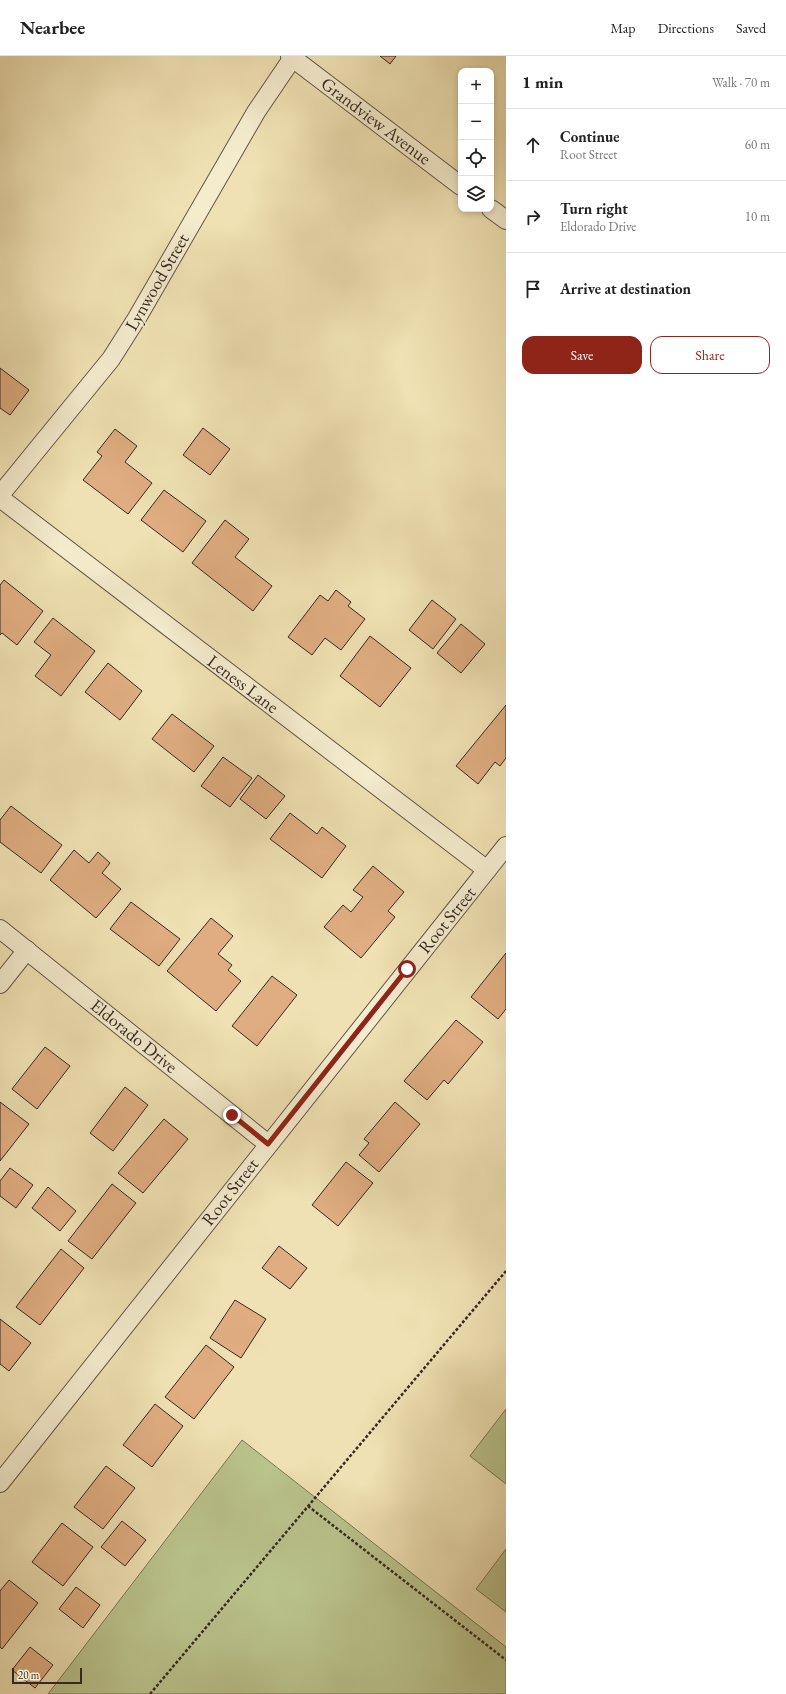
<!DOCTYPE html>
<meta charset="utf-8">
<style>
body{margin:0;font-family:"EB Garamond",serif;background:#f2f2f2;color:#222}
.controls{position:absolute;right:12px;top:12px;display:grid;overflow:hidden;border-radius:8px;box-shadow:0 2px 6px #0003}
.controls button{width:36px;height:36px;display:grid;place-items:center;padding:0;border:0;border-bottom:1px solid #e0e0e0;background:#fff;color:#222;font:20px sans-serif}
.scale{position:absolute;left:12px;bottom:10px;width:70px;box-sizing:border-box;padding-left:4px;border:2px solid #352923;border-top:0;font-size:11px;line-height:14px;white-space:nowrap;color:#352923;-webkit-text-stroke:3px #f5ecce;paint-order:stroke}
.stop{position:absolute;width:12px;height:12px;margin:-9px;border:3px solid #8f2418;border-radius:50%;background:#fff}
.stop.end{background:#8f2418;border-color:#fff;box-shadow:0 1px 4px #0008}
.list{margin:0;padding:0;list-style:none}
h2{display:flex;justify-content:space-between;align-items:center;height:52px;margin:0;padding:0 16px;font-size:17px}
h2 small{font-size:13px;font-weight:400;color:#767676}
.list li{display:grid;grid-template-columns:26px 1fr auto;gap:12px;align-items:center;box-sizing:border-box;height:72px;padding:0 16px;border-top:1px solid #e0e0e0}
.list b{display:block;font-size:15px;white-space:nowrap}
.list p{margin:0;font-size:13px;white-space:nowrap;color:#767676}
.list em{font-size:13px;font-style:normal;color:#767676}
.actions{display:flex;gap:8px;padding:12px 16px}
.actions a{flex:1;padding:9px 0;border:1px solid #8f2418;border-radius:12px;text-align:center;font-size:14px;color:#8f2418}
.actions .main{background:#8f2418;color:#fff}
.icon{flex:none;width:22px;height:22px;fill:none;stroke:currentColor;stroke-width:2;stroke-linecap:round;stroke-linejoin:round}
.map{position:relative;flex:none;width:506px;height:1638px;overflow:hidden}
header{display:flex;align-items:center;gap:24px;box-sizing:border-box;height:56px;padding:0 20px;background:#fff;border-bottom:1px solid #e0e0e0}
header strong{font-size:19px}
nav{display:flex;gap:22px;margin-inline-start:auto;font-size:14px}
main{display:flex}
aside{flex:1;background:#fff}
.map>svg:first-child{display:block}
.green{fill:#bac38c;stroke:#787658}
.building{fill:#dfad81;stroke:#352923}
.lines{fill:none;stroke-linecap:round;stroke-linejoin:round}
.street-casing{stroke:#645747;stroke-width:20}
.path{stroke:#352923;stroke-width:2.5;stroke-dasharray:3 2;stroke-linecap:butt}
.street{stroke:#f5ecce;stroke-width:18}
.route{stroke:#8f2418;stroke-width:5}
.labels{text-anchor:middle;stroke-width:3;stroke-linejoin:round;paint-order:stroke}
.street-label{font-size:18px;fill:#352923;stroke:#f5ecce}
</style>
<header>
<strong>Nearbee</strong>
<nav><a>Map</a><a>Directions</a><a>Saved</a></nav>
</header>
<main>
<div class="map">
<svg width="506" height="1638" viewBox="0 0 506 1638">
<rect width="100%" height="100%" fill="#efe1b3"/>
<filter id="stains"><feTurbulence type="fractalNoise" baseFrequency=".005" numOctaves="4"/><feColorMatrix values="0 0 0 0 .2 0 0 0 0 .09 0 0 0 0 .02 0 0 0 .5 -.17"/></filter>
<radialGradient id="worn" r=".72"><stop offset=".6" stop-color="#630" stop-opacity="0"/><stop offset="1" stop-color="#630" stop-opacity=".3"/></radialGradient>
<g class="green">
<path d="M506,1353V1428L470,1400Z"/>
<path d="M242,1384L506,1591V1638H48Z"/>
<path d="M506,1493V1556L476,1533Z"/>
</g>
<g class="building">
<path d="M380,0H396L390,8Z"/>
<path d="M0,312L29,334L10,359L0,352Z"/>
<path d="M203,372L230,393L210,419L183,399Z"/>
<path d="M115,373L137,390L125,406L152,427L128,458L83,424L102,400L97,396Z"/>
<path d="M164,434L206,465L183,496L141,464Z"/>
<path d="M225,464L249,483L235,501L272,530L253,555L192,507Z"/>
<path d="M4,524L43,555L17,589L2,577L0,579V529Z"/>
<path d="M336,534L351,546L348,550L365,563L341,594L325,582L312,599L288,581L320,539L328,545Z"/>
<path d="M432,544L456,563L433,593L409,574Z"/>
<path d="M53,562L95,595L61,640L35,620L51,599L34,586Z"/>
<path d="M461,568L485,588L461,617L437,597Z"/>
<path d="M370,580L411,612L380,651L340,620Z"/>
<path d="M108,607L142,635L120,664L85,636Z"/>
<path d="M506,649V702L500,710L495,706L478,728L456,710Z"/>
<path d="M172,658L214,690L194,716L152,683Z"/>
<path d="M223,701L252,722L230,751L201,730Z"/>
<path d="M258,719L285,740L266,763L240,743Z"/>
<path d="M11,750L62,789L41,817L0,786V764Z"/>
<path d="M290,757L317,778L322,771L346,790L322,822L270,783Z"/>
<path d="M74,794L89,807L98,796L110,807L102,817L121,833L96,862L50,824Z"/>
<path d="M373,810L404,836L388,855L395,861L361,902L324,871L343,849L351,856L363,841L353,834Z"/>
<path d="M131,846L180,883L159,910L110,873Z"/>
<path d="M211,862L233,880L218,898L232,909L228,914L241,925L216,955L167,915Z"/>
<path d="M506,897V953L498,963L471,941Z"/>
<path d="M272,920L297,939L257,990L232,970Z"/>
<path d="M456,964L483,986L448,1028L444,1024L427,1044L404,1025Z"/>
<path d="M45,991L70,1010L37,1053L12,1033Z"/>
<path d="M125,1031L148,1049L113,1095L90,1077Z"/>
<path d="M0,1046L29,1068L0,1105Z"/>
<path d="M395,1046L420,1068L379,1116L359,1099L369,1087L364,1083Z"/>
<path d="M164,1063L188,1083L143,1137L118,1117Z"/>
<path d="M346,1106L373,1127L338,1170L312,1149Z"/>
<path d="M10,1112L33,1129L16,1152L0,1140V1125Z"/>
<path d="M112,1128L136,1147L92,1203L68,1185Z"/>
<path d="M48,1131L76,1155L60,1175L32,1152Z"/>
<path d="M279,1190L307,1212L290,1233L262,1212Z"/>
<path d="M61,1193L84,1212L40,1269L16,1251Z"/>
<path d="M235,1244L266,1263L241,1302L210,1282Z"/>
<path d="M0,1263L31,1287L9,1315L0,1308Z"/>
<path d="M206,1289L234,1311L194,1363L165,1341Z"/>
<path d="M155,1348L183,1370L152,1411L123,1389Z"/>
<path d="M106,1410L135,1432L103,1473L74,1451Z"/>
<path d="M122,1465L146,1484L125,1510L101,1491Z"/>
<path d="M62,1467L93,1491L63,1530L32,1506Z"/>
<path d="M9,1524L38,1547L2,1593L0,1591V1535Z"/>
<path d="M76,1531L100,1549L83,1572L59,1553Z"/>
<path d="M30,1591L53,1609L35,1632L12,1614Z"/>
</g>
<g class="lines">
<g class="street-casing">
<g id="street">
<path d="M290,0L461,130"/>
<path d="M491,153L506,164"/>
<path d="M0,439L111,303L137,262L256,56L294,0"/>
<path d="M0,442L487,814"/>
<path d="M0,873L268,1088"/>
<path d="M0,928L27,894"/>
<path d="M0,1427L506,790"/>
</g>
</g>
<g class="path">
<path d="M308,1450L506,1604"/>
<path d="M150,1638L506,1215"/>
</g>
<use href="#street" class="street"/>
</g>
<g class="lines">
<path class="route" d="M232,1059L268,1088L407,913"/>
</g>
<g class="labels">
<g class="street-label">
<text transform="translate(376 65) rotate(37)" y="6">Grandview Avenue</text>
<text transform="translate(157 226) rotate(-60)" y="6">Lynwood Street</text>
<text transform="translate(243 628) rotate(37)" y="6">Leness Lane</text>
<text transform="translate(447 864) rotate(-51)" y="6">Root Street</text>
<text transform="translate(134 980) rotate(39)" y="6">Eldorado Drive</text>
<text transform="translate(230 1136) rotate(-52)" y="6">Root Street</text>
</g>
</g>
<rect width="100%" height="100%" filter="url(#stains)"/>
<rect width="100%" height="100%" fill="url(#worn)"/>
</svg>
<div class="controls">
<button>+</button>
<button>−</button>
<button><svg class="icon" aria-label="locate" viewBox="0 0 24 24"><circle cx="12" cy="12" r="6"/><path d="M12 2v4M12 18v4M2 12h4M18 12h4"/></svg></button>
<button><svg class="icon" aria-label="layers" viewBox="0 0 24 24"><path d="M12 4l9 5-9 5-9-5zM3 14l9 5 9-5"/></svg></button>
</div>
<div class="scale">20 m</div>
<div class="stop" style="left:407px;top:913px"></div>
<div class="stop end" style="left:232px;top:1059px"></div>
</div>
<aside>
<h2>1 min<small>Walk · 70 m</small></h2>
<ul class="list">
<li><svg class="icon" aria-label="ahead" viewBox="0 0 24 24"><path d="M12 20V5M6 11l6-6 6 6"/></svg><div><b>Continue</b><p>Root Street</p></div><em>60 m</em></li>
<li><svg class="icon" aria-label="right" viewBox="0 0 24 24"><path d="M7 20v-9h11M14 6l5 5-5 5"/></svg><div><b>Turn right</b><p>Eldorado Drive</p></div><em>10 m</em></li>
<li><svg class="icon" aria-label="arrive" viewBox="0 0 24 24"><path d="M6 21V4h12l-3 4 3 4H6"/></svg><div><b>Arrive at destination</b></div></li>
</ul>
<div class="actions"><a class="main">Save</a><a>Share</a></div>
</aside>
</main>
